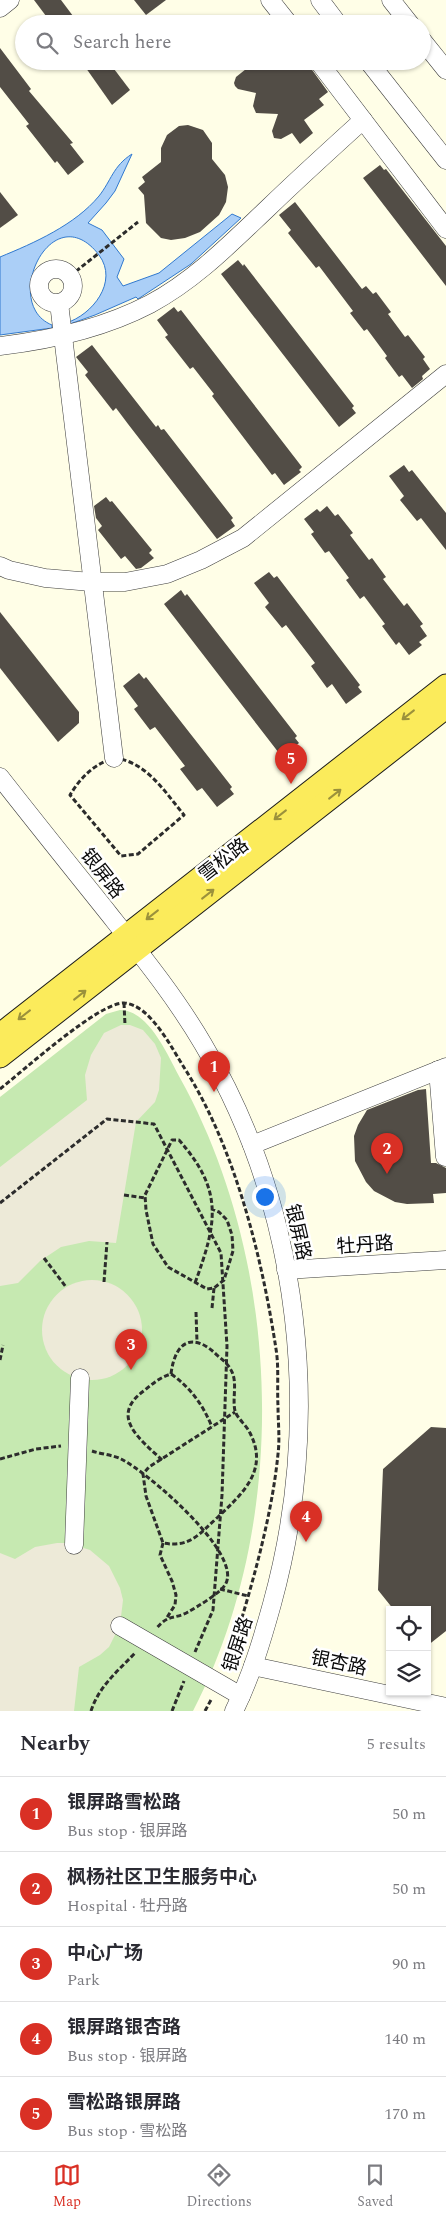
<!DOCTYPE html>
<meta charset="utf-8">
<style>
body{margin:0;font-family:Spectral,"Noto Sans SC",serif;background:#f2f2f3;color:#2b2b33}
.controls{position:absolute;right:15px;bottom:15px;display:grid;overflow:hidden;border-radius:0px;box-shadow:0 1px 4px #0004}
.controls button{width:45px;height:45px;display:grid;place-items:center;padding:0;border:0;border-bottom:1px solid #e1e1e2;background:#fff;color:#2b2b33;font:25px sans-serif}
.you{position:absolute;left:264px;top:1196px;width:18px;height:18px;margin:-12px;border:4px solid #fff;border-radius:50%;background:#1a73e8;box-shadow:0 0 0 8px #1a73e833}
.badge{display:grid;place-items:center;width:32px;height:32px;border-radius:50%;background:#d93025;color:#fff;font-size:16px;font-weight:700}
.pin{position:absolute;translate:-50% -41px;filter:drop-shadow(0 1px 2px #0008)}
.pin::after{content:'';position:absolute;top:26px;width:18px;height:15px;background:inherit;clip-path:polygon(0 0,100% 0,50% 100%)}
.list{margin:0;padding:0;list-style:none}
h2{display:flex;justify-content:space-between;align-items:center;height:65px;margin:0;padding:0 20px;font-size:21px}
h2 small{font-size:16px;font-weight:400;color:#7c7c81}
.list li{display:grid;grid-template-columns:32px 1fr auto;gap:15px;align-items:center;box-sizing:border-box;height:75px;padding:0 20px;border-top:1px solid #e1e1e2}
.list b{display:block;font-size:19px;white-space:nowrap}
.list p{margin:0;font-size:16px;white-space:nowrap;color:#7c7c81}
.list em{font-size:16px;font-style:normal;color:#7c7c81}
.icon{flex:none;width:28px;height:28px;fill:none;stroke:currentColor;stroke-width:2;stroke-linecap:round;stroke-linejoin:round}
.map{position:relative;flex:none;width:446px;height:1711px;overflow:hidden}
.search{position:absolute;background:#fff;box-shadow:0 1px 4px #0004;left:15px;right:15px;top:15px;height:55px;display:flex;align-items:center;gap:12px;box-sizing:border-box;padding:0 18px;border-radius:28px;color:#7c7c81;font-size:19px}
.sheet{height:440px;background:#fff}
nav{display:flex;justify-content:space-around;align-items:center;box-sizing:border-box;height:70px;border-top:1px solid #e1e1e2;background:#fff;font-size:14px;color:#7c7c81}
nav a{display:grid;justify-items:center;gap:2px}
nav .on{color:#d93025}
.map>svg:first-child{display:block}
.green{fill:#c6e9b1}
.plaza{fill:#edead8}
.water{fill:#abcff7;stroke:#3179cf}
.building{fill:#524d46}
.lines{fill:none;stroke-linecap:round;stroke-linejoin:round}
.minor-casing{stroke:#3d3d3d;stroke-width:19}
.major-casing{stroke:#1b1b1b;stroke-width:23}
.path{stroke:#2c2c2c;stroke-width:3;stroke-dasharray:5 2.5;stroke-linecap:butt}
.minor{stroke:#fff;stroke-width:18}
.major{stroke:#fbeb5b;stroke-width:21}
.oneway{stroke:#9b913b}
.labels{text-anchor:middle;stroke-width:5;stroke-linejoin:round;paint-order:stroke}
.street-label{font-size:19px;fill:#0a0a0a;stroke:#fff}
</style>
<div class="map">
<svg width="446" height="1711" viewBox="0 0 446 1711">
<rect width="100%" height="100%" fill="#fffee7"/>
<path class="green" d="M120,1010C149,1010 168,1056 180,1078C283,1263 291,1522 193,1711H0V1097L106,1014Z"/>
<g class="plaza">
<path d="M121,1025H130L143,1030L155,1044L161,1058L159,1090L155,1102L136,1122L116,1243L89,1241L61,1247L40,1261L18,1283L0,1286V1167L87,1100L85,1075L91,1055L104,1033Z"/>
<circle cx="92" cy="1330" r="50"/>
<path d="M57,1543H68L90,1550L109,1566L120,1588L123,1600L120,1625L109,1647L100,1655L79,1667L74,1711H0V1553L15,1559L35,1547Z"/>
</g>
<path class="water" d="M132,154L115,191L106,203L88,223L102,230L124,259L117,277L123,286L159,273L232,214L241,218L191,264L138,299L136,297L95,315L67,325L66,323C92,315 119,282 99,255C52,194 0,304 52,325V328L0,335V257C34,243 75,225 99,196C111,181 113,166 132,154Z"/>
<g class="building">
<path d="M34,0H61L79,24H52Z"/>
<path d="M134,0H166L146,15Z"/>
<path d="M0,48L31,89L29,91L73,143L70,144L84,162L68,175L57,161L55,163L26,126L29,124L0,87Z"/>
<path d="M81,61H108L130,90L112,105Z"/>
<path d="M256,61H308L310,67L328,92L319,99L324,105L304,120L313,133L300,144L292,133L281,139L274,138L272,131L278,114L256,113L253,106L256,93L238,89L235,86L234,83L236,77Z"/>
<path d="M188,125L203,130L212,143V159L225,175L228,187L226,202L219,215L200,232L185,238L171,240L161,238L146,223L144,195L138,188L145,182L142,177L161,162V148L167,135L179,126Z"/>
<path d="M380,165L384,170L386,169L446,246V286L363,178Z"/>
<path d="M0,192L18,215L0,228Z"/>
<path d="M295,202L362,289L366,286L373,294L376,292L391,312L388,314L405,337L408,335L425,357L423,359L430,369L422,376L423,379L412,388L402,375L399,377L385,358L387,356L367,329L364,331L350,313L353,311L319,266L316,268L288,233L291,230L279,215Z"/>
<path d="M238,260L243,266L244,264L354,406L352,408L356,413L339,427L221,274Z"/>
<path d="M174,307L178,312L181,310L302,467L299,470L301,472L284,485L275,473L272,475L212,396L214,394L193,367L190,369L165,337L168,335L157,320Z"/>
<path d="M92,345L156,427L158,425L161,430L164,429L233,518L231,520L235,526L217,539L128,424L116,408L113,411L85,375L88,372L76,357Z"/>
<path d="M404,465L409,472L412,470L446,513V550L421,518L417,521L400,500L404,496L389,476Z"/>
<path d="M106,497L110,502L112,501L152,550L149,553L154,558L141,568L136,569L125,556L121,559L98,530L102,526L96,518L94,506Z"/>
<path d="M327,506L335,516L338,514L353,533L350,535L369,560L372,558L386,577L383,579L404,606L407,603L423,624L420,626L427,636L419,642L422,645L409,655L399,642L396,645L382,626L385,624L364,596L360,599L346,580L349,578L329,551L325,553L311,534L314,532L304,519L317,509L320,512Z"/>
<path d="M269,572L274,578L277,576L360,685L358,687L362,692L346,704L332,684L327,688L311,666L315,663L286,625L282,628L265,607L269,603L254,583Z"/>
<path d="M181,590L185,596L187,594L297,736L295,738L299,743L282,757L164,604Z"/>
<path d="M0,612L79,712V723L58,742L0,668Z"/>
<path d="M139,673L144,679L146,677L232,787L230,789L234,794L217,807L202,788L197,791L180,769L185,766L155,727L150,730L134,709L138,706L123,686Z"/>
<path d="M426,1089L431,1163H436L446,1168V1193L433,1194L434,1203L407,1204L395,1202L374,1191L366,1182L355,1161L354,1136L358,1125L367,1110L418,1090Z"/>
<path d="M431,1427L446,1428V1631L427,1646V1610H394L378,1590L383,1469Z"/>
</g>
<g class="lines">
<g class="minor-casing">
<g id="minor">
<path d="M270,0L289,24"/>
<path d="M320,0L338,24"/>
<path d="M391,0L410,24"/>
<path d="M0,8L10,0"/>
<path d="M422,40L446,70"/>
<path d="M318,61L446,229"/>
<path d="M368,61L446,160"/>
<circle cx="56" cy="286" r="17"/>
<path d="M59,303L114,758"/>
<path d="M0,346C51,340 104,328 150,304C195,280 231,243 268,208C299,178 331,149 363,120"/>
<path d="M0,566L9,570L45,578L91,582H125L167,574L201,560L243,538L446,374"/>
<path d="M0,777C36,823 73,869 109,914C143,957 176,998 203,1044C302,1211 323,1419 272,1604C262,1640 251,1677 234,1711"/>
<path d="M438,1070L445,1157"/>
<path d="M252,1145L446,1067"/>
<path d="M286,1270L446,1260"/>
<path d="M74,1545L80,1378"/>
<path d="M120,1626L241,1696"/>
<path d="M253,1666L446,1707"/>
</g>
</g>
<g class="major-casing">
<g id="major">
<path d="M0,1034L446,685"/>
<path d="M0,1057L446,708"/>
</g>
</g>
<g class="path">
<path d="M70,276L138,222"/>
<path d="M114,758C146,761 165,792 184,815L138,854L121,856L70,795C81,777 94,764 114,758Z"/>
<path d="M124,1003L125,1025"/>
<path d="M0,1089C23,1071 99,1002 124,1003C151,1005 172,1049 185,1069C235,1148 262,1257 276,1349C279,1367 277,1387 278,1406C278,1422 280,1438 278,1454C271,1525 247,1602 226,1670"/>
<path d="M124,1195L145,1198"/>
<path d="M0,1203L107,1119L154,1124L221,1253L227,1346L222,1495L213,1610L195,1652"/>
<path d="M44,1258L66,1287"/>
<path d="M104,1282L107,1242"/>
<path d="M195,1283C217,1223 224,1191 179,1140H172L145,1195L146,1210L153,1244L168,1267L207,1289L214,1288L224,1280L233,1251L232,1235L227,1220L219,1212L212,1209"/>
<path d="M212,1308L214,1288"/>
<path d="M196,1312L197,1342"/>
<path d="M0,1360L3,1345"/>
<path d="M171,1374C175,1341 193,1331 218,1356C223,1360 228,1364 231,1370C238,1382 232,1398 235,1411C237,1418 247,1426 250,1433C269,1470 243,1493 218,1517C199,1534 190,1548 163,1543L146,1496L143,1474L149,1467L235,1412"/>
<path d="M92,1451C101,1454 113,1455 121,1459C146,1471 245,1555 225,1585C220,1593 197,1607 188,1612C174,1620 169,1613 156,1629"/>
<path d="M0,1459L36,1449L61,1446"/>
<path d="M162,1460C140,1439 108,1416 145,1390C153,1383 161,1377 171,1374C191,1388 203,1405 212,1427"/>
<path d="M163,1543L160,1555L172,1581L176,1595L175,1605L166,1619"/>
<path d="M220,1589L248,1596"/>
<path d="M91,1711C99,1686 118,1671 135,1653"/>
<path d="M172,1711L184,1681"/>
<path d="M205,1711L212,1698"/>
</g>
<use href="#minor" class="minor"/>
<use href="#major" class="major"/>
</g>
<defs><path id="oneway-shaft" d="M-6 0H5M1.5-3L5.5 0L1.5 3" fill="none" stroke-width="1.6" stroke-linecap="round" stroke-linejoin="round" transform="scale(1.25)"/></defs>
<g class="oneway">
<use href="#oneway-shaft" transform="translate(408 715) rotate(142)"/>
<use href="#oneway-shaft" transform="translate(335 794) rotate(-38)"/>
<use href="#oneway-shaft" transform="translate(280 815) rotate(142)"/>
<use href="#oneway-shaft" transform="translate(208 894) rotate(-38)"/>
<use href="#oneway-shaft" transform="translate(152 915) rotate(142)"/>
<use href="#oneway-shaft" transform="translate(80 995) rotate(-38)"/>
<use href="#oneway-shaft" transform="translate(24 1015) rotate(142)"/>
</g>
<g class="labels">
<g class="street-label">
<text transform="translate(223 859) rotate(-38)" y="7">雪松路</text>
<text transform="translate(103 873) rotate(52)" y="7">银屏路</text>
<text transform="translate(299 1232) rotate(77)" y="7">银屏路</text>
<text transform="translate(365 1244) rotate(-4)" y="7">牡丹路</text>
<text transform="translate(237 1644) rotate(-72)" y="7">银屏路</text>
<text transform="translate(339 1662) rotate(12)" y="7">银杏路</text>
</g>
</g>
</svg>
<div class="controls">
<button><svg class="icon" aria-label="locate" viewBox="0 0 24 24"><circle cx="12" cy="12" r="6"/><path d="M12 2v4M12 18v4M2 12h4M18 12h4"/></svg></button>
<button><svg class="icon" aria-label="layers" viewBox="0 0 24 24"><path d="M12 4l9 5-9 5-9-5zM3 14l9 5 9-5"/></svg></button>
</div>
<div class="you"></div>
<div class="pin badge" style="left:214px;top:1092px">1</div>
<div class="pin badge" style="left:387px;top:1174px">2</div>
<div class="pin badge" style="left:131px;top:1370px">3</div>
<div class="pin badge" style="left:306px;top:1542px">4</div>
<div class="pin badge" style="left:291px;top:784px">5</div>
<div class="search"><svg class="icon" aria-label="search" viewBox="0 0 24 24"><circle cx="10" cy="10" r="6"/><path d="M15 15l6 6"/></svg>Search here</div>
</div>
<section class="sheet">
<h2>Nearby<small>5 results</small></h2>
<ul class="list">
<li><span class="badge">1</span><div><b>银屏路雪松路</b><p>Bus stop · 银屏路</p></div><em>50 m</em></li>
<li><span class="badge">2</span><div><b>枫杨社区卫生服务中心</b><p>Hospital · 牡丹路</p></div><em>50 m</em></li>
<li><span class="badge">3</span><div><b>中心广场</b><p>Park</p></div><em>90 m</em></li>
<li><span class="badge">4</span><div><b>银屏路银杏路</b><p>Bus stop · 银屏路</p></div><em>140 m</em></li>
<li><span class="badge">5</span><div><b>雪松路银屏路</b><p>Bus stop · 雪松路</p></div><em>170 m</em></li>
</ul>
</section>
<nav>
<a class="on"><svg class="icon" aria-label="map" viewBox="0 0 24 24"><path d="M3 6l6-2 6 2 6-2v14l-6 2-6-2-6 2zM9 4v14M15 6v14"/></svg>Map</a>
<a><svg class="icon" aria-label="directions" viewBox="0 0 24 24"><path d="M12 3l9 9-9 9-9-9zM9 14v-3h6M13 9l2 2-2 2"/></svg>Directions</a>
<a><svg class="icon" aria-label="saved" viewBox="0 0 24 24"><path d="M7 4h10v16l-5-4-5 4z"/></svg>Saved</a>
</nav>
